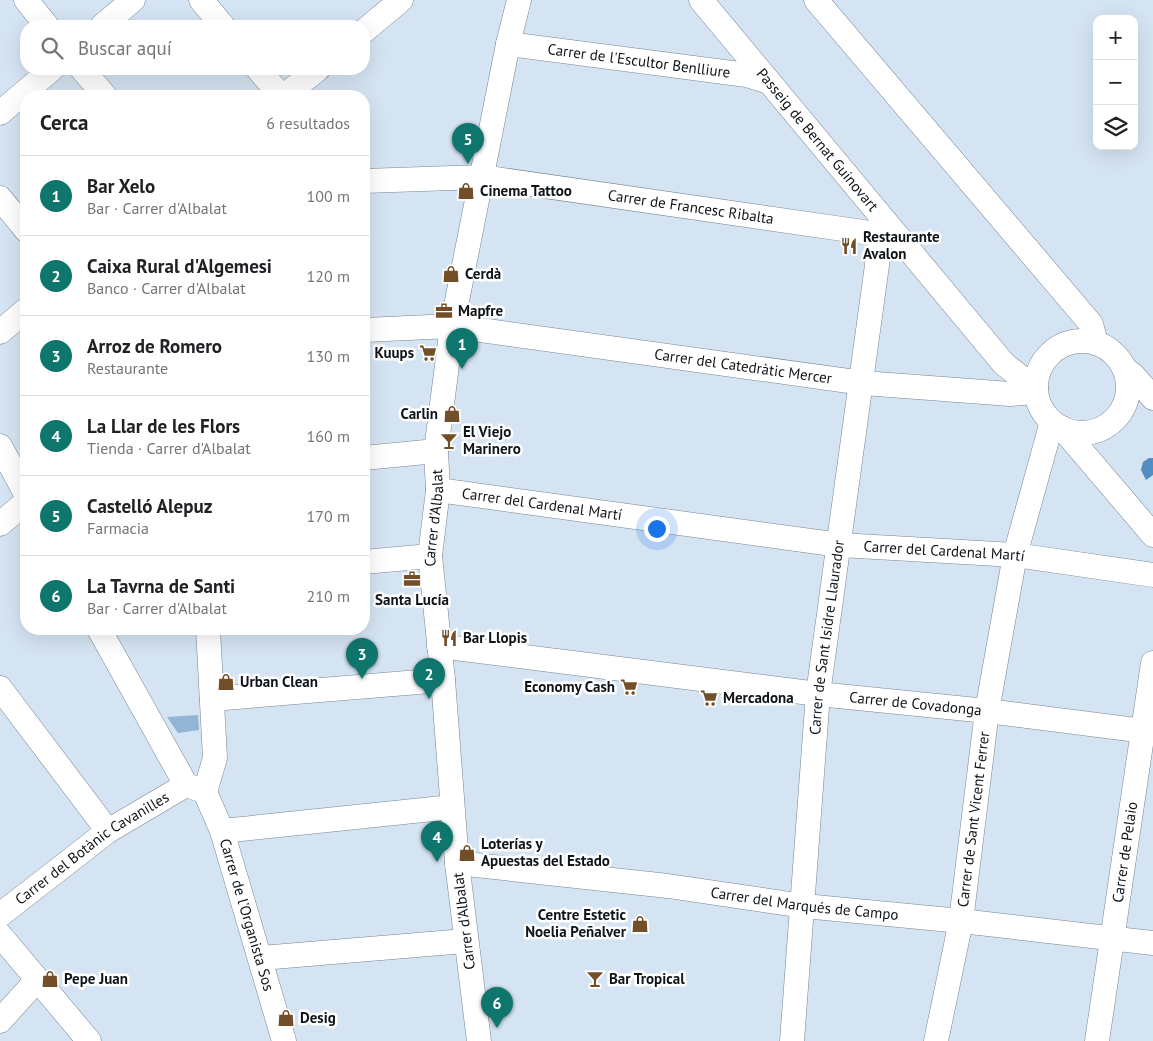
<!DOCTYPE html>
<html lang="es">
<meta charset="utf-8">
<style>
body{margin:0;font-family:"PT Sans",sans-serif;background:#f6f6f6;color:#202124}
.controls{position:absolute;right:15px;top:15px;display:grid;overflow:hidden;border-radius:10px;box-shadow:0 5px 20px #0002}
.controls button{width:45px;height:45px;display:grid;place-items:center;padding:0;border:0;border-bottom:1px solid #e0e0e0;background:#fff;color:#202124;font:25px sans-serif}
.you{position:absolute;left:656px;top:528px;width:18px;height:18px;margin:-12px;border:4px solid #fff;border-radius:50%;background:#1a73e8;box-shadow:0 0 0 8px #1a73e833}
.badge{display:grid;place-items:center;width:32px;height:32px;border-radius:50%;background:#0f766e;color:#fff;font-size:16px;font-weight:700}
.pin{position:absolute;translate:-50% -41px;filter:drop-shadow(0 1px 2px #0008)}
.pin::after{content:'';position:absolute;top:26px;width:18px;height:15px;background:inherit;clip-path:polygon(0 0,100% 0,50% 100%)}
.list{margin:0;padding:0;list-style:none}
h2{display:flex;justify-content:space-between;align-items:center;height:65px;margin:0;padding:0 20px;font-size:21px}
h2 small{font-size:16px;font-weight:400;color:#757577}
.list li{display:grid;grid-template-columns:32px 1fr auto;gap:15px;align-items:center;box-sizing:border-box;height:80px;padding:0 20px;border-top:1px solid #e0e0e0}
.list b{display:block;font-size:19px;white-space:nowrap}
.list p{margin:0;font-size:16px;white-space:nowrap;color:#757577}
.list em{font-size:16px;font-style:normal;color:#757577}
.icon{flex:none;width:28px;height:28px;fill:none;stroke:currentColor;stroke-width:2;stroke-linecap:round;stroke-linejoin:round}
.map{position:relative;flex:none;width:1153px;height:1041px;overflow:hidden}
.search{position:absolute;background:#fff;box-shadow:0 5px 20px #0002;left:20px;top:20px;width:350px;height:55px;display:flex;align-items:center;gap:12px;box-sizing:border-box;padding:0 18px;border-radius:20px;color:#757577;font-size:19px}
.panel{position:absolute;background:#fff;box-shadow:0 5px 20px #0002;left:20px;top:90px;width:350px;height:545px;border-radius:20px}
.map>svg:first-child{display:block}
.green{fill:#92b4d5}
.water{fill:#548dc0}
.lines{fill:none;stroke-linecap:round;stroke-linejoin:round}
.minor-casing{stroke:#778592;stroke-width:25}
.minor{stroke:#fff;stroke-width:24}
.labels{text-anchor:middle;stroke-width:5;stroke-linejoin:round;paint-order:stroke}
.street-label{font-size:15px;fill:#0f1419;stroke:#fff}
.poi-label{font-size:15px;font-weight:bold;fill:#0f1419;stroke:#fff;text-anchor:start}
</style>
<div class="map">
<svg width="1153" height="1041" viewBox="0 0 1153 1041">
<rect width="100%" height="100%" fill="#d5e4f3"/>
<path class="green" d="M198,715L199,730L178,733L167,717Z"/>
<path class="water" d="M1149,458H1153V475L1146,480L1141,470L1143,462Z"/>
<g class="lines">
<g class="minor-casing">
<g id="minor">
<path d="M26,0L47,26"/>
<path d="M201,0L223,26"/>
<path id="s1" d="M701,0L1004,364L1036,389"/>
<path d="M816,0L1091,324L1096,343"/>
<path d="M102,26L133,0"/>
<path d="M364,31L401,0"/>
<path id="s2" d="M508,44L747,75L769,82"/>
<path d="M82,69L105,96"/>
<path d="M258,69L281,96"/>
<path d="M284,96L318,69"/>
<path d="M0,113L52,69"/>
<path id="s3" d="M364,181L482,177L898,237"/>
<path d="M0,198L26,230"/>
<path id="s4" d="M364,330L452,326L863,383L1010,394L1036,392"/>
<path d="M0,332L26,310"/>
<circle cx="1082" cy="387" r="46"/>
<path d="M1124,368L1134,376L1153,398"/>
<path d="M1062,428L1153,535"/>
<path d="M0,446L26,494"/>
<path d="M364,458L436,451"/>
<path id="s5" d="M438,490L840,545L1015,555L1153,575"/>
<path d="M0,524L26,502"/>
<path d="M364,562L430,556"/>
<path d="M99,629L186,785L201,790"/>
<path id="s6" d="M439,646L818,694L987,711L1153,732"/>
<path d="M0,688L108,831"/>
<path d="M212,699L443,680"/>
<path id="s7" d="M205,792L222,831L284,1041"/>
<path d="M205,792L215,758L208,629"/>
<path d="M222,831L452,807"/>
<path id="s8" d="M457,863L668,886L804,906L961,921L1153,943"/>
<path id="s9" d="M0,915L108,831L186,785"/>
<path d="M0,935L89,1041"/>
<path d="M261,958L465,941"/>
<path d="M0,1021L37,980"/>
<path id="s10" d="M479,1041L457,863L443,680L430,556L438,490L436,451L452,326L508,44L519,0"/>
<path id="s11" d="M792,1041L818,694L881,236"/>
<path id="s12" d="M936,1041L961,921L987,711L1015,555L1052,422"/>
<path id="s13" d="M1097,1041L1153,663"/>
</g>
</g>
<use href="#minor" class="minor"/>
</g>
<defs>
<g id="shop-bare" transform="scale(1.35)"><path d="M-5-2.5h2.3a2.7 3.5 0 0 1 5.4 0H5L5.5 6h-11ZM-1.5-2.5h3a1.5 2.3 0 0 0-3 0Z" fill="#734f29" stroke="#fff" stroke-width="2.5" paint-order="stroke"/></g>
<g id="restaurant-bare" transform="scale(1.35)"><path d="M-5-6h1v4h1v-4h1v4h1v-4h1v5L-1.5 .5V6h-2V.5L-5-1ZM5-6V6H3V1.5H1.5Q1.5-4 5-6Z" fill="#734f29" stroke="#fff" stroke-width="2.5" paint-order="stroke"/></g>
<g id="office-bare" transform="scale(1.35)"><path d="M-6-3h4V-5.5h4V-3h4V5H-6ZM-1-4.5V-3h2v-1.5ZM-6 0V1H6V0Z" fill="#734f29" stroke="#fff" stroke-width="2.5" paint-order="stroke"/></g>
<g id="supermarket-bare" transform="scale(1.35)"><path d="M-6-5.5h2.5l.6 2H6L4.5 2H-2.5L-4.4-4H-6ZM-1.5 3.2a1.3 1.3 0 1 0 .1 0ZM3 3.2a1.3 1.3 0 1 0 .1 0Z" fill="#734f29" stroke="#fff" stroke-width="2.5" paint-order="stroke"/></g>
<g id="bar-bare" transform="scale(1.35)"><path d="M-6-5H6L.8 .8V4.5H3.5V6h-7V4.5H-.8V.8Z" fill="#734f29" stroke="#fff" stroke-width="2.5" paint-order="stroke"/></g>
</defs>
<g fill-rule="evenodd">
<use href="#shop-bare" x="466" y="191"/>
<use href="#restaurant-bare" x="849" y="246"/>
<use href="#shop-bare" x="451" y="274"/>
<use href="#office-bare" x="444" y="311"/>
<use href="#supermarket-bare" x="428" y="353"/>
<use href="#shop-bare" x="452" y="414"/>
<use href="#bar-bare" x="449" y="441"/>
<use href="#office-bare" x="412" y="579"/>
<use href="#restaurant-bare" x="449" y="638"/>
<use href="#shop-bare" x="226" y="682"/>
<use href="#supermarket-bare" x="629" y="687"/>
<use href="#supermarket-bare" x="709" y="698"/>
<use href="#shop-bare" x="467" y="853"/>
<use href="#shop-bare" x="640" y="924"/>
<use href="#shop-bare" x="50" y="979"/>
<use href="#bar-bare" x="595" y="979"/>
<use href="#shop-bare" x="286" y="1018"/>
</g>
<g class="labels">
<g class="street-label">
<text dy="5" stroke="none"><textPath href="#s2" startOffset="132">Carrer de l'Escultor Benlliure</textPath></text>
<text dy="5" stroke="none"><textPath href="#s1" startOffset="182">Passeig de Bernat Guinovart</textPath></text>
<text dy="5" stroke="none"><textPath href="#s3" startOffset="329">Carrer de Francesc Ribalta</textPath></text>
<text dy="5" stroke="none"><textPath href="#s4" startOffset="382">Carrer del Catedràtic Mercer</textPath></text>
<text dy="5" stroke="none"><textPath href="#s5" startOffset="105">Carrer del Cardenal Martí</textPath></text>
<text dy="5" stroke="none"><textPath href="#s10" startOffset="526">Carrer d'Albalat</textPath></text>
<text dy="5" stroke="none"><textPath href="#s5" startOffset="510">Carrer del Cardenal Martí</textPath></text>
<text dy="5" stroke="none"><textPath href="#s11" startOffset="405">Carrer de Sant Isidre Llaurador</textPath></text>
<text dy="5" stroke="none"><textPath href="#s6" startOffset="480">Carrer de Covadonga</textPath></text>
<text dy="5" stroke="none"><textPath href="#s12" startOffset="225">Carrer de Sant Vicent Ferrer</textPath></text>
<text dy="5" stroke="none"><textPath href="#s9" startOffset="114">Carrer del Botànic Cavanilles</textPath></text>
<text dy="5" stroke="none"><textPath href="#s13" startOffset="191">Carrer de Pelaio</textPath></text>
<text dy="5" stroke="none"><textPath href="#s8" startOffset="350">Carrer del Marqués de Campo</textPath></text>
<text dy="5" stroke="none"><textPath href="#s7" startOffset="130">Carrer de l'Organista Sos</textPath></text>
<text transform="translate(464 921) rotate(-97)" y="5">Carrer d'Albalat</text>
</g>
<g class="poi-label">
<text x="480" y="196">Cinema Tattoo</text>
<text x="863" y="242">Restaurante<tspan x="863" dy="17">Avalon</tspan></text>
<text x="465" y="279">Cerdà</text>
<text x="458" y="316">Mapfre</text>
<text x="414" y="358" text-anchor="end">Kuups</text>
<text x="438" y="419" text-anchor="end">Carlin</text>
<text x="463" y="437">El Viejo<tspan x="463" dy="17">Marinero</tspan></text>
<text x="412" y="605" text-anchor="middle">Santa Lucía</text>
<text x="463" y="643">Bar Llopis</text>
<text x="240" y="687">Urban Clean</text>
<text x="615" y="692" text-anchor="end">Economy Cash</text>
<text x="723" y="703">Mercadona</text>
<text x="481" y="849">Loterías y<tspan x="481" dy="17">Apuestas del Estado</tspan></text>
<text x="626" y="920" text-anchor="end">Centre Estetic<tspan x="626" dy="17">Noelia Peñalver</tspan></text>
<text x="64" y="984">Pepe Juan</text>
<text x="609" y="984">Bar Tropical</text>
<text x="300" y="1023">Desig</text>
</g>
</g>
</svg>
<div class="controls">
<button>+</button>
<button>−</button>
<button><svg class="icon" aria-label="layers" viewBox="0 0 24 24"><path d="M12 4l9 5-9 5-9-5zM3 14l9 5 9-5"/></svg></button>
</div>
<div class="you"></div>
<div class="pin badge" style="left:462px;top:369px">1</div>
<div class="pin badge" style="left:429px;top:699px">2</div>
<div class="pin badge" style="left:362px;top:679px">3</div>
<div class="pin badge" style="left:437px;top:862px">4</div>
<div class="pin badge" style="left:468px;top:164px">5</div>
<div class="pin badge" style="left:497px;top:1028px">6</div>
<div class="search"><svg class="icon" aria-label="search" viewBox="0 0 24 24"><circle cx="10" cy="10" r="6"/><path d="M15 15l6 6"/></svg>Buscar aquí</div>
<section class="panel">
<h2>Cerca<small>6 resultados</small></h2>
<ul class="list">
<li><span class="badge">1</span><div><b>Bar Xelo</b><p>Bar · Carrer d'Albalat</p></div><em>100 m</em></li>
<li><span class="badge">2</span><div><b>Caixa Rural d'Algemesi</b><p>Banco · Carrer d'Albalat</p></div><em>120 m</em></li>
<li><span class="badge">3</span><div><b>Arroz de Romero</b><p>Restaurante</p></div><em>130 m</em></li>
<li><span class="badge">4</span><div><b>La Llar de les Flors</b><p>Tienda · Carrer d'Albalat</p></div><em>160 m</em></li>
<li><span class="badge">5</span><div><b>Castelló Alepuz</b><p>Farmacia</p></div><em>170 m</em></li>
<li><span class="badge">6</span><div><b>La Tavrna de Santi</b><p>Bar · Carrer d'Albalat</p></div><em>210 m</em></li>
</ul>
</section>
</div>
